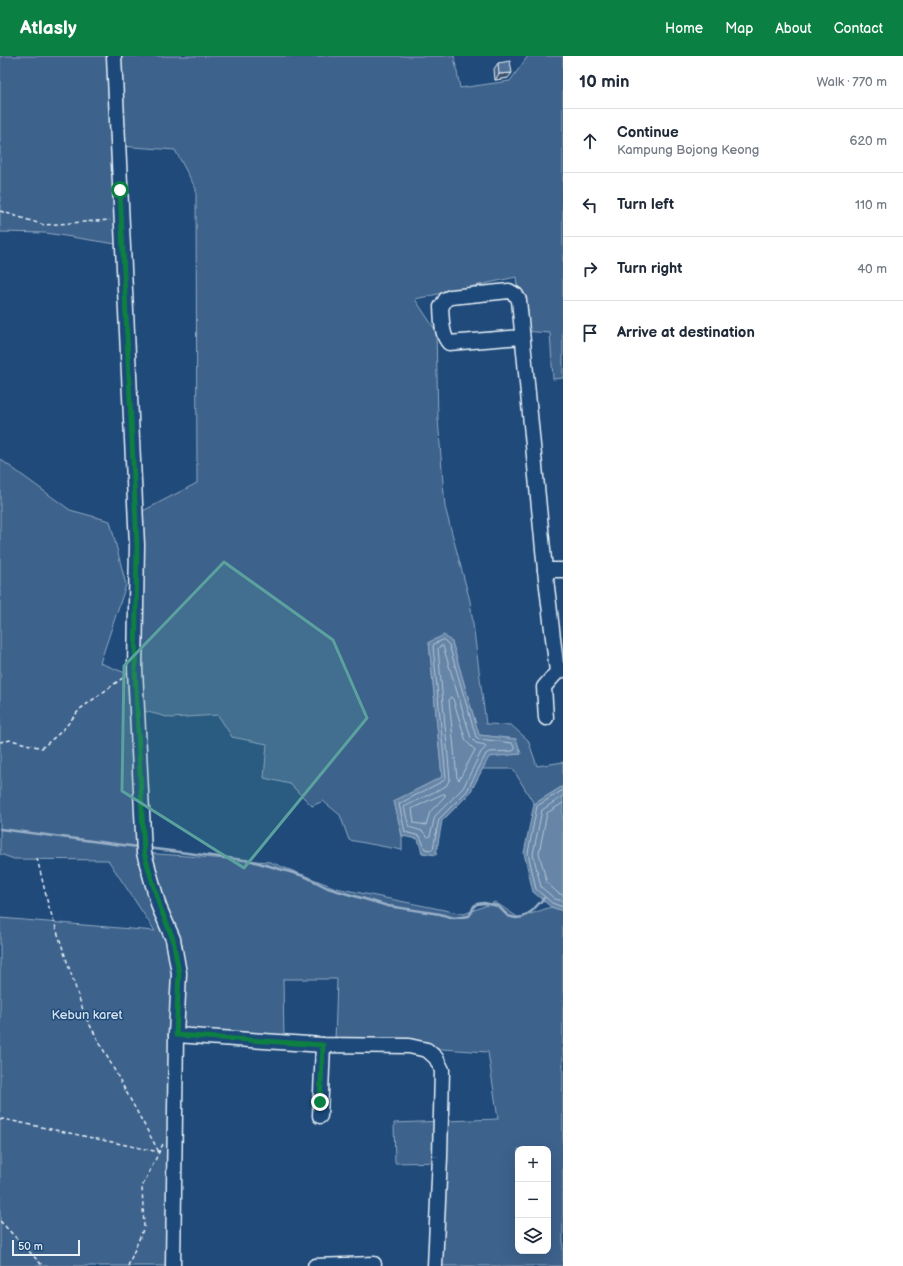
<!DOCTYPE html>
<meta charset="utf-8">
<style>
body{margin:0;font-family:"Balsamiq Sans",sans-serif;background:#f6f6f7;color:#1f2937}
.controls{position:absolute;right:12px;bottom:12px;display:grid;overflow:hidden;border-radius:8px;box-shadow:0 4px 16px #0002}
.controls button{width:36px;height:36px;display:grid;place-items:center;padding:0;border:0;border-bottom:1px solid #e0e1e3;background:#fff;color:#1f2937;font:20px sans-serif}
.scale{position:absolute;left:12px;bottom:10px;width:68px;box-sizing:border-box;padding-left:4px;border:2px solid #e8f1f8;border-top:0;font-size:11px;line-height:14px;white-space:nowrap;color:#e8f1f8;-webkit-text-stroke:3px #1f4a7a;paint-order:stroke}
.stop{position:absolute;width:12px;height:12px;margin:-9px;border:3px solid #0b8043;border-radius:50%;background:#fff}
.stop.end{background:#0b8043;border-color:#fff;box-shadow:0 1px 4px #0008}
.list{margin:0;padding:0;list-style:none}
h2{display:flex;justify-content:space-between;align-items:center;height:52px;margin:0;padding:0 16px;font-size:17px}
h2 small{font-size:13px;font-weight:400;color:#747a83}
.list li{display:grid;grid-template-columns:26px 1fr auto;gap:12px;align-items:center;box-sizing:border-box;height:64px;padding:0 16px;border-top:1px solid #e0e1e3}
.list b{display:block;font-size:15px;white-space:nowrap}
.list p{margin:0;font-size:13px;white-space:nowrap;color:#747a83}
.list em{font-size:13px;font-style:normal;color:#747a83}
.icon{flex:none;width:22px;height:22px;fill:none;stroke:currentColor;stroke-width:2;stroke-linecap:round;stroke-linejoin:round}
.map{position:relative;flex:none;width:563px;height:1210px;overflow:hidden}
header{display:flex;align-items:center;gap:24px;box-sizing:border-box;height:56px;padding:0 20px;background:#0b8043;color:#fff}
header strong{font-size:19px}
nav{display:flex;gap:22px;margin-inline-start:auto;font-size:14px}
main{display:flex}
aside{flex:1;background:#fff}
.map>svg:first-child{display:block}
.green{fill:#3c628c;stroke:#92aac2;fill-rule:evenodd}
.water{fill:#6685a7;stroke:#9ab0c7}
.lines{fill:none;stroke-linecap:round;stroke-linejoin:round}
.shore{stroke:#b4c6d8;stroke-width:1}
.stream{stroke:#9ab0c7;stroke-width:2.5}
.minor-casing{stroke:#e8f1f8;stroke-width:17}
.path{stroke:#e8f1f8;stroke-width:1.5;stroke-dasharray:4 3;stroke-linecap:butt}
.minor{stroke:#1f4a7a;stroke-width:14}
.wall{fill:#466384;stroke:#e8f1f8}
.shaded-wall{fill:#39506b;stroke:#e8f1f8}
.building{fill:#517399;stroke:#e8f1f8}
.route{stroke:#0b8043;stroke-width:5}
.marked{fill:#5ba19e;fill-opacity:0.2;stroke:#5ba19e;stroke-width:3;stroke-linejoin:round}
.labels{text-anchor:middle;stroke-width:3;stroke-linejoin:round;paint-order:stroke}
.park-label{font-size:13px;fill:#d7e3ed;stroke:#1f4a7a}
</style>
<header>
<strong>Atlasly</strong>
<nav><a>Home</a><a>Map</a><a>About</a><a>Contact</a></nav>
</header>
<main>
<div class="map">
<svg width="563" height="1210" viewBox="0 0 563 1210">
<rect width="100%" height="100%" fill="#1f4a7a"/>
<filter id="ink" filterUnits="userSpaceOnUse"><feTurbulence type="fractalNoise" baseFrequency=".025" numOctaves="2"/><feDisplacementMap in="SourceGraphic" scale="8" xChannelSelector="R" yChannelSelector="G"/><feConvolveMatrix kernelMatrix="1 2 1 2 8 2 1 2 1" color-interpolation-filters="sRGB"/></filter>
<g filter="url(#ink)">
<path class="green" d="M0,0H454L460,32L510,25L528,0H563V322L553,323L550,277L523,275L516,221L415,243L436,275L438,363L445,451L470,545L486,668L511,669L528,684L537,710L563,706V730L534,748L513,713H482L489,700L521,698L516,683L479,679L452,586H429L442,721L394,745L402,780V794L349,784L340,759L323,745L312,750L290,728L264,722L267,688L232,681L218,659L171,662L140,654L144,797L270,806L336,832L464,858L495,846L519,862L551,851L563,855V1210H438L445,1106L395,1107L394,1067L498,1063L488,996L335,986L337,923H283L284,987L174,977L168,1210H0V862L155,875L108,804L14,803L0,798V403L70,454L110,465L126,529L100,607L138,622L139,457L197,427L196,133L175,94L119,90L122,189L46,177L0,176ZM518,1093H548V1195H518Z"/>
<g class="water">
<path d="M444,579L452,586L479,679L516,683L521,698L489,701L470,737L442,765L436,799L422,797L418,783L402,780L394,745L442,721L429,586Z"/>
<path d="M563,730V855L551,851L533,836L524,797L534,748Z"/>
</g>
<g class="lines">
<g class="shore">
<path d="M444,584L449,589L476,681L479,683L512,687L515,693L513,695L489,696L486,698L467,735L439,763L433,793L431,794L425,793L420,780L405,776L399,748L443,725L446,722L433,590L434,588Z"/>
<path d="M443,590L471,682L476,687L485,689L486,691L481,696L463,732L435,760L430,780L428,781L422,775L409,771L404,751L446,730L450,723L438,593L439,591Z"/>
<path d="M451,641L453,643L466,685L475,694L459,724L457,722L449,644Z"/>
<path d="M563,734L537,750L528,797L536,833L552,847L563,851"/>
<path d="M443,738H445V740L430,756L426,769L414,767L412,753Z"/>
<path d="M563,740L542,754L533,798L541,831L555,843L563,845"/>
<path d="M563,747L547,757L539,797L547,827L558,837L563,839"/>
</g>
<g class="stream">
<path d="M0,773L138,791"/>
<path d="M147,792L252,805L304,820L328,832L388,850L440,858L454,862L469,860L471,857L474,850L477,848L484,847L498,850L508,860L516,862L523,861L532,855L544,842"/>
</g>
<g class="minor-casing">
<g id="minor">
<path d="M114,0L137,489L135,613L144,797L159,851L173,883L179,917L176,979L173,1210"/>
<path d="M522,281L449,287C441,279 442,262 441,251L446,243L451,241L509,235L516,239L519,244L545,514L557,616L563,614"/>
<path d="M545,514H563"/>
<path d="M546,662L544,631L557,616"/>
<path d="M176,979L323,989L409,990L427,994L436,1002L442,1014L440,1101L435,1210"/>
<path d="M320,1060L323,989"/>
<path d="M315,1210L374,1208"/>
</g>
</g>
<g class="path">
<path d="M0,155L44,169L110,164"/>
<path d="M0,686L11,684L42,692L63,674L80,653L124,621"/>
<path d="M37,802L48,848L85,960L159,1096"/>
<path d="M0,1064L3,1063L159,1096"/>
<path d="M0,1165L43,1210"/>
<path d="M128,1210L144,1171L142,1131L163,1088"/>
</g>
<use href="#minor" class="minor"/>
</g>
<path class="wall" d="M498,7L508,22L495,24L494,13Z"/>
<path class="shaded-wall" d="M512,17L508,22L495,24L499,18Z"/>
<path class="building" d="M510,5L512,17L499,18L498,7Z"/>
</g>
<g class="lines" filter="url(#ink)">
<path class="route" d="M120,134L137,489L135,613L144,797L160,851L173,883L179,917L176,979L323,989L320,1046"/>
</g>
<path class="marked" d="M224,506L333,584L367,662L244,812L122,735L124,610Z"/>
<g class="labels">
<g class="park-label">
<text x="87" y="963">Kebun karet</text>
</g>
</g>
</svg>
<div class="controls">
<button>+</button>
<button>−</button>
<button><svg class="icon" aria-label="layers" viewBox="0 0 24 24"><path d="M12 4l9 5-9 5-9-5zM3 14l9 5 9-5"/></svg></button>
</div>
<div class="scale">50 m</div>
<div class="stop" style="left:120px;top:134px"></div>
<div class="stop end" style="left:320px;top:1046px"></div>
</div>
<aside>
<h2>10 min<small>Walk · 770 m</small></h2>
<ul class="list">
<li><svg class="icon" aria-label="ahead" viewBox="0 0 24 24"><path d="M12 20V5M6 11l6-6 6 6"/></svg><div><b>Continue</b><p>Kampung Bojong Keong</p></div><em>620 m</em></li>
<li><svg class="icon" aria-label="left" viewBox="0 0 24 24"><path d="M17 20v-9H6M10 6l-5 5 5 5"/></svg><div><b>Turn left</b></div><em>110 m</em></li>
<li><svg class="icon" aria-label="right" viewBox="0 0 24 24"><path d="M7 20v-9h11M14 6l5 5-5 5"/></svg><div><b>Turn right</b></div><em>40 m</em></li>
<li><svg class="icon" aria-label="arrive" viewBox="0 0 24 24"><path d="M6 21V4h12l-3 4 3 4H6"/></svg><div><b>Arrive at destination</b></div></li>
</ul>
</aside>
</main>
